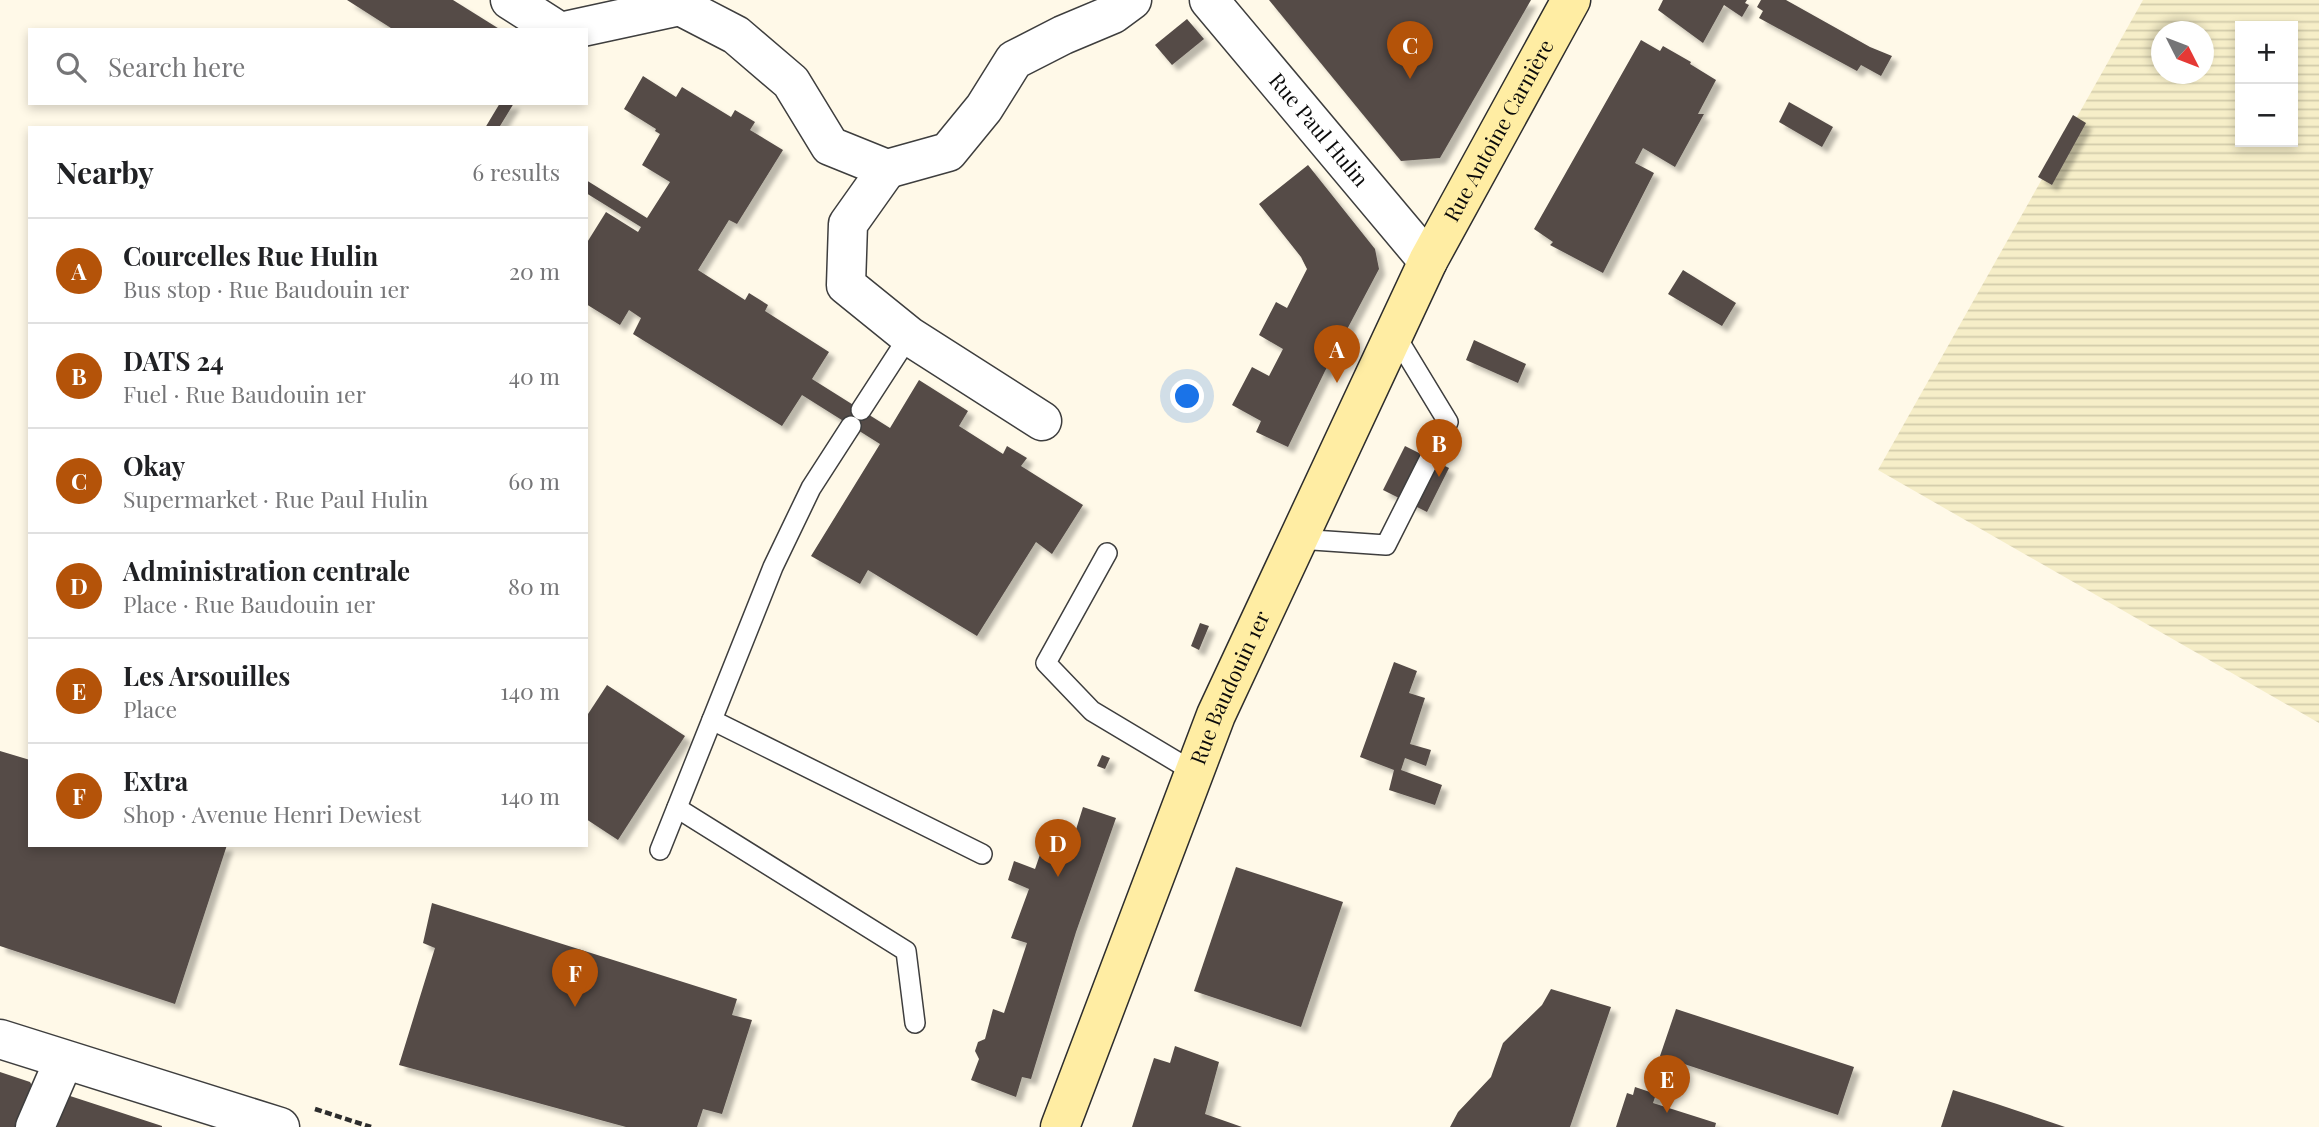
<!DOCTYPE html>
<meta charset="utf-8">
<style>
body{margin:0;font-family:"Playfair Display",serif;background:#f6f6f6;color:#202124}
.controls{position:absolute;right:21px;top:21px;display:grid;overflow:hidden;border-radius:0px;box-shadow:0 4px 10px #0003}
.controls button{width:63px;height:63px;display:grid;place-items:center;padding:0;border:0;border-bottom:2px solid #e0e0e0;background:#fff;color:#202124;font:35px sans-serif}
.compass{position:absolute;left:2151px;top:21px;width:63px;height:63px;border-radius:50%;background:#fff;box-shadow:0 4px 10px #0003;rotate:132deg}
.you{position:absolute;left:1188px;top:397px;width:24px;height:24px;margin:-18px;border:5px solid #fff;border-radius:50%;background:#1a73e8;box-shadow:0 0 0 10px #1a73e833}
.badge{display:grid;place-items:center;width:46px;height:46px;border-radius:50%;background:#b45309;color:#fff;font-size:23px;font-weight:700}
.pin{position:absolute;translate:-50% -58px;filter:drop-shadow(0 2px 4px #0008)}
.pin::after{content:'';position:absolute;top:37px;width:24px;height:21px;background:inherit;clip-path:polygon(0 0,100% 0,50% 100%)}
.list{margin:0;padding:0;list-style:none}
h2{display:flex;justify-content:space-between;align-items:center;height:91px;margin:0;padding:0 28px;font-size:30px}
h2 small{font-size:23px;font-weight:400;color:#757577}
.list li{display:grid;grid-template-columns:46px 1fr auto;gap:21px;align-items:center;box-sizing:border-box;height:105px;padding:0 28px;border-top:2px solid #e0e0e0}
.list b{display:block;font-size:26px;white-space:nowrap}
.list p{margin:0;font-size:23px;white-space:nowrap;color:#757577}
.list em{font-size:23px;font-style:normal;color:#757577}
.icon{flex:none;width:38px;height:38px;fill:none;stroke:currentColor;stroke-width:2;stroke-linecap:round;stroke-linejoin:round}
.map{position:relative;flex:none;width:2319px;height:1127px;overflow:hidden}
.search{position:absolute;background:#fff;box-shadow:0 4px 10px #0003;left:28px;top:28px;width:560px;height:77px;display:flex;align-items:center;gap:18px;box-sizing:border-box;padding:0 24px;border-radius:0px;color:#757577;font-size:26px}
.panel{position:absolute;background:#fff;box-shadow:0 4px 10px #0003;left:28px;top:126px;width:560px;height:721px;border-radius:0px}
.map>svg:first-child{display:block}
.farmland{fill:url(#farmland-rules);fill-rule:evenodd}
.building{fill:#544b47;filter:url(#shadow)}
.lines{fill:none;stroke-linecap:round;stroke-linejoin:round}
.service-casing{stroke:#3e3e3e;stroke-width:22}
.minor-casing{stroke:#3e3e3e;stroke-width:41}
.secondary-casing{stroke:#2d2d2d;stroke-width:41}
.path{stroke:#2d2d2d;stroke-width:4.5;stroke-dasharray:7 3.5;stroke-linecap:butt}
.service{stroke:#fff;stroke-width:19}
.minor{stroke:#fff;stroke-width:38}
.secondary{stroke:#ffeda3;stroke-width:38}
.labels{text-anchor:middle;stroke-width:7;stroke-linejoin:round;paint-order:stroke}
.street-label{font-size:21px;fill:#0b0b0b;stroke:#fff}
</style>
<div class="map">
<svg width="2319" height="1127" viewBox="0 0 2319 1127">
<defs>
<pattern id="farmland-rules" width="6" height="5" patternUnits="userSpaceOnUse" patternTransform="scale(1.75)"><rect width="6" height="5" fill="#f6eec8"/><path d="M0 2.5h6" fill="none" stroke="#d2cbaa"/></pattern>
<filter id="shadow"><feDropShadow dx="6" dy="6" stdDeviation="2" flood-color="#0004"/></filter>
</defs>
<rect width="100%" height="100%" fill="#fff9e8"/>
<path class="farmland" d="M2143,0H2319V723L1878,470ZM2240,26H2293V142H2240ZM2162,32H2204V74H2162Z"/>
<g class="building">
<path d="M347,0H453L501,30H394Z"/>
<path d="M1269,0H1531L1440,158L1401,161Z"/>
<path d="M1663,0H1747L1745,3L1749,5L1742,17L1724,5L1703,43L1658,10Z"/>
<path d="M1761,0H1786L1870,47L1892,56L1881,76L1861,65L1857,71L1759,18L1763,11L1757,7Z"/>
<path d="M1187,19L1204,39L1172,65L1155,45Z"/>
<path d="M1641,40L1660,51L1663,46L1691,62L1690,64L1716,80L1698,114H1704L1675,167L1643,148L1635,163L1654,173L1603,273L1550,245L1553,242L1534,229Z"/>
<path d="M643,76L676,97L682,87L731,117L735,110L755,122L750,130L783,150L737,224L729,220L698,270L745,300L749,293L768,305L765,311L829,352L812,379L890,428L919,380L968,411L959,426L1003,454L1007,446L1027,458L1021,466L1083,505L1052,554L1036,542L977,636L868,570L860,584L811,556L880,444L802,395L782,426L633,334L641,318L629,310L620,325L586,304V244L606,212L638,232L641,227L586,193V180L647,218L670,182L642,165L660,134L655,131L656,129L624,109Z"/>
<path d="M1789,102L1833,127L1822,147L1779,122Z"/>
<path d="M500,103H514L500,126L503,128H485Z"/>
<path d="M2073,115L2086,123L2052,185L2038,177Z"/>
<path d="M1308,165L1375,249L1379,269L1325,371L1288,447L1256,432L1261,421L1232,405L1252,367L1269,376L1283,349L1259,335L1276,302L1287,308L1307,269L1301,257L1259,204Z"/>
<path d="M1683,270L1736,303L1722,326L1668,294Z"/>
<path d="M1474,340L1526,364L1518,383L1466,360Z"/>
<path d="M1405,446L1449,468L1427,512L1383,490Z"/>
<path d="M1200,623L1209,626L1199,650L1191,646Z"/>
<path d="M1394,662L1417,671L1409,693L1425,698L1410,744L1431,750L1426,766L1405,758L1401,770L1442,785L1435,805L1389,790L1394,770L1360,757Z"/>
<path d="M607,685L685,736L618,840L586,819V717Z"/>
<path d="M0,751L30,760V845H227L175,1004L0,946Z"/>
<path d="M1102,755L1110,758L1105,769L1097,766Z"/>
<path d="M1083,807L1116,818L1076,932L1031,1079L1022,1077L1016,1097L971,1080L979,1059L975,1051L978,1042L985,1039L993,1009L1004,1013L1027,943L1011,938L1029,889L1008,880L1014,861L1035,869L1044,843L1069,852Z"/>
<path d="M1236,867L1343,902L1301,1027L1194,991Z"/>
<path d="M432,903L737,999L732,1015L752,1020L722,1114L703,1109L697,1127H626L399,1065L435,948L423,943Z"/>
<path d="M1551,989L1611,1007L1570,1127H1450L1458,1112L1491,1077L1503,1043L1542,1005Z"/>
<path d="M1676,1009L1854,1067L1838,1115L1660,1056Z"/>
<path d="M1175,1046L1219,1062L1205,1114L1242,1127H1132L1154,1058L1170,1063Z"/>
<path d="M0,1072L30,1082L37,1095L24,1127H0Z"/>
<path d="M1635,1087L1656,1094L1653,1103L1716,1123L1715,1127H1616L1627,1093L1633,1095Z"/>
<path d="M1953,1090L1997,1104L2065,1127H1941Z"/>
<path d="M67,1095L162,1126V1127H57Z"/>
</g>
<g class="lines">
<g class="service-casing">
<g id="service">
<path d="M861,410L909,336"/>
<path d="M1298,539L1386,545L1448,422L1394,333"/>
<path d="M1107,553L1046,663L1092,711L1194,772"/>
<path d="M712,720L982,854"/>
<path d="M677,808L906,951L915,1023"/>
<path d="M660,850L773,567L811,488L851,426"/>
</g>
</g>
<g class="minor-casing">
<g id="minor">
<path d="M510,0L557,30"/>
<path id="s1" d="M1209,0L1428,261"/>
<path d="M569,30L680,6L736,35L791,82L830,146L887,169L948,152L984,108L1014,60L1063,35L1113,14L1132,0"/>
<path d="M887,169L848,224L846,285L909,336L1042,421"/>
<path d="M0,1039L280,1127"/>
<path d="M35,1127L64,1060"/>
</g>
</g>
<g class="secondary-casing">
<g id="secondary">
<path id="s2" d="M1060,1127L1216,715L1428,261L1571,0"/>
</g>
</g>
<path class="path" d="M315,1109L371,1127"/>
<use href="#service" class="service"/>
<use href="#minor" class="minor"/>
<use href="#secondary" class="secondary"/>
</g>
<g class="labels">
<g class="street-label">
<text dy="7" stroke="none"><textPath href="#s1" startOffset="170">Rue Paul Hulin</textPath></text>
<text dy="7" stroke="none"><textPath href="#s2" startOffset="1090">Rue Antoine Carnière</textPath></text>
<text dy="7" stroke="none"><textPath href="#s2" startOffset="471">Rue Baudouin 1er</textPath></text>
</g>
</g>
</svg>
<div class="controls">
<button>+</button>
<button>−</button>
</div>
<svg class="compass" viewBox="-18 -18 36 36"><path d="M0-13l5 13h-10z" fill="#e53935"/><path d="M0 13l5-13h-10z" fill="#757577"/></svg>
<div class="you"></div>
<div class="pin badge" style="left:1337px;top:383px">A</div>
<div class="pin badge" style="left:1439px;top:477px">B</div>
<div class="pin badge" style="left:1410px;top:79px">C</div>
<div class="pin badge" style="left:1058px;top:877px">D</div>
<div class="pin badge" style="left:1667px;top:1113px">E</div>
<div class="pin badge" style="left:575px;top:1007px">F</div>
<div class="search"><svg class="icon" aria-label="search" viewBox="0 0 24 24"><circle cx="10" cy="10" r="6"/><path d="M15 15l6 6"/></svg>Search here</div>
<section class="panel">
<h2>Nearby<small>6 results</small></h2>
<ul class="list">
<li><span class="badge">A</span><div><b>Courcelles Rue Hulin</b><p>Bus stop · Rue Baudouin 1er</p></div><em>20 m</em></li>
<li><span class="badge">B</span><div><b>DATS 24</b><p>Fuel · Rue Baudouin 1er</p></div><em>40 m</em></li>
<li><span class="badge">C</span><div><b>Okay</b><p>Supermarket · Rue Paul Hulin</p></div><em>60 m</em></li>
<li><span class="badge">D</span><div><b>Administration centrale</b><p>Place · Rue Baudouin 1er</p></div><em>80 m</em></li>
<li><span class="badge">E</span><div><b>Les Arsouilles</b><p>Place</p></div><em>140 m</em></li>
<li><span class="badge">F</span><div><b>Extra</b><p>Shop · Avenue Henri Dewiest</p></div><em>140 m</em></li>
</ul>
</section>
</div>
